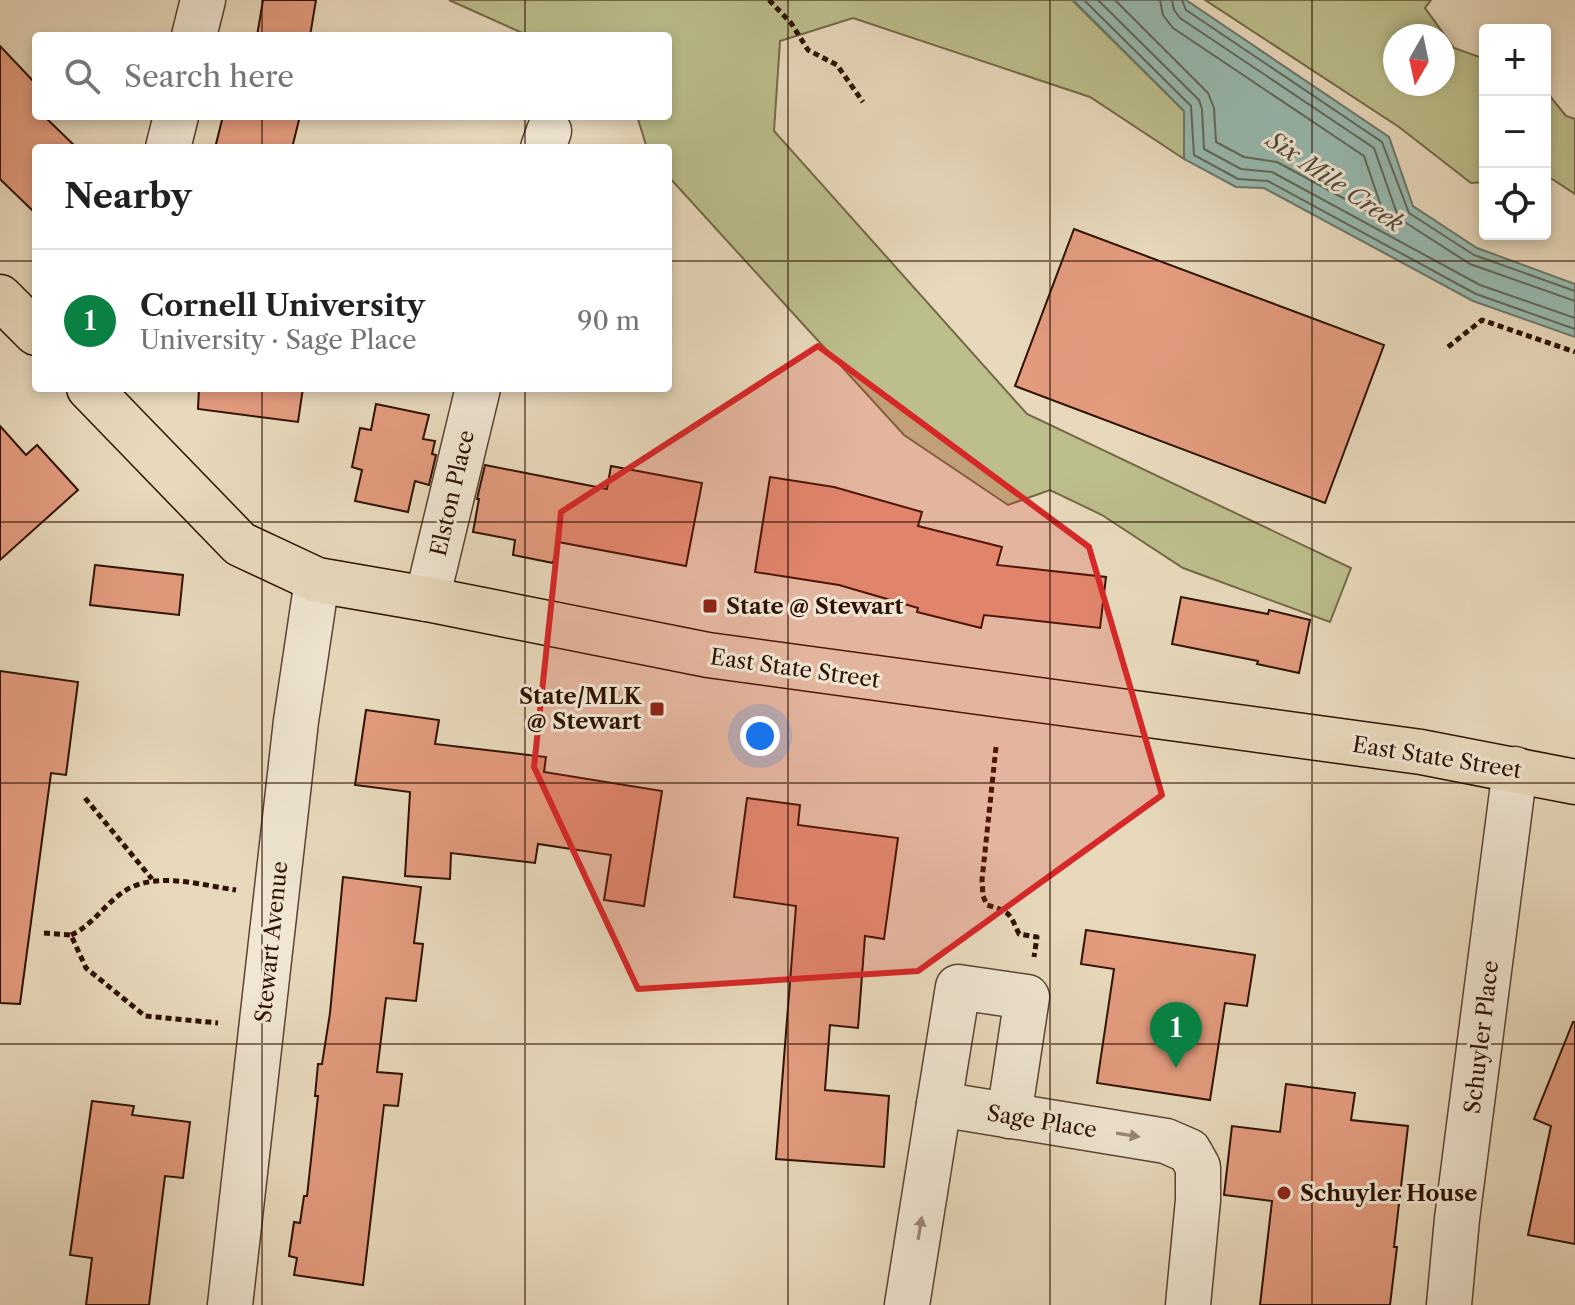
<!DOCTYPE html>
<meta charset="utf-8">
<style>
body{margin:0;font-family:"Libre Caslon Text",serif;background:#f2f2f2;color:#202124}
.controls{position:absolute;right:24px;top:24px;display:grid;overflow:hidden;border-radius:8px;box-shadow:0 4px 12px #0003}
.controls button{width:72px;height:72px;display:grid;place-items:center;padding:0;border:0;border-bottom:2px solid #e0e0e0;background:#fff;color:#202124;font:40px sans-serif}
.compass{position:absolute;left:1383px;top:24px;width:72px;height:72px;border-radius:50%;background:#fff;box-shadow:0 4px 12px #0003;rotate:189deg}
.you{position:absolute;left:760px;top:736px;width:28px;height:28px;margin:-20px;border:6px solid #fff;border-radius:50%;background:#1a73e8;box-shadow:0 0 0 12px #1a73e833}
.badge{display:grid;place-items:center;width:52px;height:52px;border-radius:50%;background:#0b8043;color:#fff;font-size:26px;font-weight:700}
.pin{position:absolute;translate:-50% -66px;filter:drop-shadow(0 2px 4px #0008)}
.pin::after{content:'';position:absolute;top:42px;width:28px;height:24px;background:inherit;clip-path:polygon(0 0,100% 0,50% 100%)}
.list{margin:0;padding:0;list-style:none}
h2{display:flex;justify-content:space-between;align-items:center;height:104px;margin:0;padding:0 32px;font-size:34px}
h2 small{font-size:26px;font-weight:400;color:#757577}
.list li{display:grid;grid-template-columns:52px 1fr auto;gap:24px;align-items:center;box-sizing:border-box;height:144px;padding:0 32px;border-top:2px solid #e0e0e0}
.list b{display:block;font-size:30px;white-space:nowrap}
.list p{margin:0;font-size:26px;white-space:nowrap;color:#757577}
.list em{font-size:26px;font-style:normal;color:#757577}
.icon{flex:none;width:44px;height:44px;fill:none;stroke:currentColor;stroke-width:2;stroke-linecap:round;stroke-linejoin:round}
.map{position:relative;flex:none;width:1575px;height:1305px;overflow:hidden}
.search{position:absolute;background:#fff;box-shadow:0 4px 12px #0003;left:32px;top:32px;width:640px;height:88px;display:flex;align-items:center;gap:20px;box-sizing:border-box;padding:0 28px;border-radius:8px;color:#757577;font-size:30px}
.panel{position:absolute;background:#fff;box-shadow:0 4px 12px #0003;left:32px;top:144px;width:640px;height:248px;border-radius:8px}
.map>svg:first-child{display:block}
.green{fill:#bcbe8c;stroke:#756847;stroke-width:2;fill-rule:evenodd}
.water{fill:#97bab0;stroke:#6d766a;stroke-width:2}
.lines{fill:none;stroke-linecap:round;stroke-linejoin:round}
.shore{stroke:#626659;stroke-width:2}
.building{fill:#e39b7e;stroke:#2e1102;stroke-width:2}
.minor-casing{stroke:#5c4330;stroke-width:47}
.highway-casing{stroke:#2e1102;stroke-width:47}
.path{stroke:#2e1102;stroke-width:5;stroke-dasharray:6 4;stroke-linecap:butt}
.minor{stroke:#f0e6d3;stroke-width:44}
.highway{stroke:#e8d9bc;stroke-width:44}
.oneway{fill:#998675}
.marked{fill:#d62828;fill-opacity:0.2;stroke:#d62828;stroke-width:6;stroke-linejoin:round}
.grid{fill:none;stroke:#2e1102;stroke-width:2;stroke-opacity:0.55}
.poi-dot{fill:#8f2418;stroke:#f0e6d3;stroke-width:3}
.labels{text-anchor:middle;stroke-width:6;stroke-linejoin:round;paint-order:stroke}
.street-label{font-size:22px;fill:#2e1102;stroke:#f0e6d3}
.poi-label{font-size:22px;font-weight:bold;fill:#2e1102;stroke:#f0e6d3;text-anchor:start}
.water-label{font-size:24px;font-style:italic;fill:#534c3f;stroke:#f0e6d3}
</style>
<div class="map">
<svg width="1575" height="1305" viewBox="0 0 1575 1305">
<rect width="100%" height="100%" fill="#e8d9bc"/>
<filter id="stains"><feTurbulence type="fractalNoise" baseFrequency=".0025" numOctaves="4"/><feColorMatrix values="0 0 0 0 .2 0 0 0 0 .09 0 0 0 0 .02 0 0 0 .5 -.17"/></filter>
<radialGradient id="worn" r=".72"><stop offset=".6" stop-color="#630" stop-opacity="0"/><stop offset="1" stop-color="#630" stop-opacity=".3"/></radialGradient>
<g class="green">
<path d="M449,0H1072L1184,111V159L1090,97L853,18L780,41L774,131L1027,414L1351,568L1330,622L1183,568L1102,515L1050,490L1008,505L904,435L668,176V148H647L637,116H668V36H529Z"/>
<path d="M1205,0H1431L1425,8L1454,48L1485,59V182L1471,183L1399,127ZM1395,36H1443V84H1395Z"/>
<path d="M1545,90L1566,116L1575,119V194L1552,179H1545Z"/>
</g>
<path class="water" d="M1073,0H1186L1389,137L1413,206L1477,248L1575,284V337L1473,301L1264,188L1236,187L1184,159V111Z"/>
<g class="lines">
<g class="shore">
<path d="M1084,0L1191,106L1194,155L1238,179L1268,181L1476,294L1575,329"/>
<path d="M1098,0L1199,100L1202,109L1204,149L1241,169L1272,172L1480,285L1575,318"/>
<path d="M1115,0L1208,93L1214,108L1216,142L1244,157L1277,162L1378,217L1382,216L1383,212L1364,156L1173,28L1163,15L1160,0"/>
<path d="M1172,0L1174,10L1180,18L1374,148L1396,211L1403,221L1470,264L1575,301"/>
<path d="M1182,0L1186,10L1382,142L1409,213L1474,255L1575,291"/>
</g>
</g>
<g class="building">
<path d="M263,0H316L310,36H257Z"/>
<path d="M0,46L36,84V116H44L77,148H36V214L0,179Z"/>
<path d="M223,116H300L292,148H215Z"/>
<path d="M1074,229L1384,345L1325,503L1015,386Z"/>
<path d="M199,388H303L298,422L198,409Z"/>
<path d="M376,404L429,415L423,439L435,441L432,454L436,455L429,485L415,481L408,512L355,501L362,470L352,467L360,428L371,430Z"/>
<path d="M0,426L26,455L37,445L78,490L0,560Z"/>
<path d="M485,465L607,489L611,466L702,483L686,566L558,542L553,563L513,555L515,540L473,532L479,499H477Z"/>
<path d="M770,477L834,487L922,512L918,526L1002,547L997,565L1106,577L1100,628L984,615L981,628L917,612L918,608L839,585L755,572Z"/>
<path d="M95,565L183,575L179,615L90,605Z"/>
<path d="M1181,597L1268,614L1269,610L1310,620L1299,673L1257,664L1258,661L1172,644Z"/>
<path d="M0,671L78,682L66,775L51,773L20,1004L0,1003Z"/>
<path d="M366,710L439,720L435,744L546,757L544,772L662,791L644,906L604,900L611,855L538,844L535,863L451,853L450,879L405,876L410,792L355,785Z"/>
<path d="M747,798L800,805L798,825L898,838L884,939L865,936L858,1028L830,1025L825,1090L889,1096L884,1167L776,1159L796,906L734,897Z"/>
<path d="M343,877L421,887L414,943L423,944L416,1001L386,998L377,1072L402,1074L398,1106L384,1105L363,1285L294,1275L297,1258L289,1256L294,1222L300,1223L304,1196H307L318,1096H315L318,1064H322L330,1013Z"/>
<path d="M1086,930L1255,955L1247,1006L1225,1003L1210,1100L1097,1083L1114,969L1081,964Z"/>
<path d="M1573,1022H1575V1244L1528,1235L1551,1126L1534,1119Z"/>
<path d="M1286,1084L1355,1093L1351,1120L1408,1126L1394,1247H1397L1390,1305H1260L1272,1201L1224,1195L1232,1126L1280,1132Z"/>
<path d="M92,1101L134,1106L132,1115L190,1122L183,1178L165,1176L149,1305H86L92,1258L70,1255Z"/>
</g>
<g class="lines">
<g class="minor-casing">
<g id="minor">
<path d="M194,36L203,0"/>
<path d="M168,148L176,116"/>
<path d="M543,148L549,131"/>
<path d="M427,599L478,388"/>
<path d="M939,1104L958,987L1027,997L1009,1116"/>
<path d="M230,1305L296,721L317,580"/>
<path d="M907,1305L939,1104L1166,1141L1189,1151L1198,1167V1200L1188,1305"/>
<path d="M1449,1305L1457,1219L1515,769"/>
</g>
</g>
<g class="highway-casing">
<g id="highway">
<path d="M0,297L36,333"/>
<path d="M89,388L240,544L317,580L427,599L708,655L1421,752L1575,782"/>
</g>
</g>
<g class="path">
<path d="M769,0L791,23L808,50L837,65L863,102"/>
<path d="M1448,347L1482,320L1575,352"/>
<path d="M996,747L982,880L983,896L987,905C1010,912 1009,912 1019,934L1037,937L1034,957"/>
<path d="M85,798L152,879"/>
<path d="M44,933L71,935L86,968L145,1016L218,1023"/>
<path d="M71,935C91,926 102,908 119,895C151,869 199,885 236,890"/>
</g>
<use href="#minor" class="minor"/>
<use href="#highway" class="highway"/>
</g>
<defs><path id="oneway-solid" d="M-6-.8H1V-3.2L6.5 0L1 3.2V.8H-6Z" transform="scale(2)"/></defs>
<g class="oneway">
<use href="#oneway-solid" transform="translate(1128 1135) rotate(9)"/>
<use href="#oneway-solid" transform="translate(920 1228) rotate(-81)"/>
</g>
<path class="marked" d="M818,346L1089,547L1162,795L918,971L638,989L534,767L561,512Z"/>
<path class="grid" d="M262,0V36M525,0V36M788,0V1305M1050,0V1305M1312,0V1305M262,116V148M525,116V148M0,261H36M668,261H1575M262,388V1305M525,388V1305M0,522H1575M0,783H1575M0,1044H1575"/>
<g class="poi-dot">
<rect x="702" y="598" width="16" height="16" rx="4"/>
<rect x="649" y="701" width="16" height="16" rx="4"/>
<circle cx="1284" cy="1193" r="8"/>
</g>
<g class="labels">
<g class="street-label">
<text transform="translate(452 493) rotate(-77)" y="8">Elston Place</text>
<text transform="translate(795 668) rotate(8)" y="8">East State Street</text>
<text transform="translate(1437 757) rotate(9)" y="8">East State Street</text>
<text transform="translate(271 942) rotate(-84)" y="8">Stewart Avenue</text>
<text transform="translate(1481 1037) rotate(-83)" y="8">Schuyler Place</text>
<text transform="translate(1042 1121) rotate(9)" y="8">Sage Place</text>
</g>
<g class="poi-label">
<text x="726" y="614">State @ Stewart</text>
<text x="641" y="704" text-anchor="end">State/MLK<tspan x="641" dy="25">@ Stewart</tspan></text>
<text x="1300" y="1201">Schuyler House</text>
</g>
<g class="water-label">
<text transform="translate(1335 182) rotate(34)" y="8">Six Mile Creek</text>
</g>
</g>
<rect width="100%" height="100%" filter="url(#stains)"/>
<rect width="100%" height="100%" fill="url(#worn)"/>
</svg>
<div class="controls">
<button>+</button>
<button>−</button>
<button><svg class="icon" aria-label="locate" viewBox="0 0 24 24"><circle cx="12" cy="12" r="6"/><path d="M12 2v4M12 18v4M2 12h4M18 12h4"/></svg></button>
</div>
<svg class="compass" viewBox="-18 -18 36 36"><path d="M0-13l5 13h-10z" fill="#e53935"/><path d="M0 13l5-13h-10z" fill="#757577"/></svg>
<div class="you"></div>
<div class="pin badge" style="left:1176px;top:1068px">1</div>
<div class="search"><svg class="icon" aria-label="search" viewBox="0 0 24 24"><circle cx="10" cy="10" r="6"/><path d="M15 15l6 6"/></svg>Search here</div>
<section class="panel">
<h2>Nearby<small></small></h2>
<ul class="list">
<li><span class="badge">1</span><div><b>Cornell University</b><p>University · Sage Place</p></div><em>90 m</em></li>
</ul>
</section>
</div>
